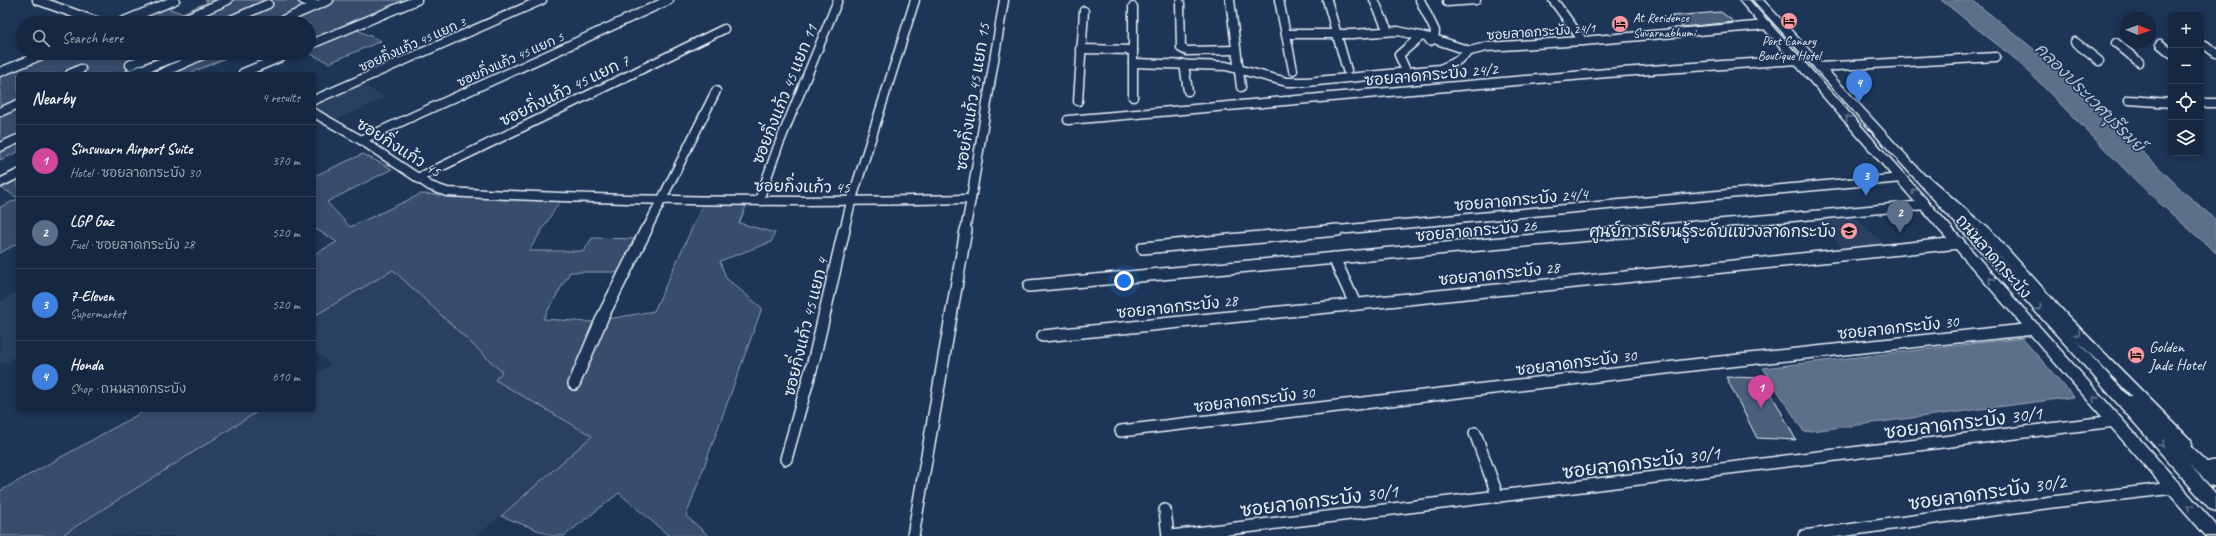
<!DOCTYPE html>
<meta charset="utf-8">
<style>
body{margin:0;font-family:Caveat,"Playpen Sans Thai",sans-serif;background:#23344c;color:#f1f3f6}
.controls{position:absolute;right:12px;top:12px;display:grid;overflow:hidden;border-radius:6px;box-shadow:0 2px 6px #0003}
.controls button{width:36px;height:36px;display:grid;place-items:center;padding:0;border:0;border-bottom:1px solid #35445a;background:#162841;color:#f1f3f6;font:20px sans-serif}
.compass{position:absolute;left:2120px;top:12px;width:36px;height:36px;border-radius:50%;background:#162841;box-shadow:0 2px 6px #0003;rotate:91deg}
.you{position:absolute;left:1124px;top:281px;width:14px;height:14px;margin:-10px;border:3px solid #fff;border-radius:50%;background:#1a73e8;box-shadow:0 0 0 6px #1a73e833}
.badge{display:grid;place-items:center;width:26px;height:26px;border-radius:50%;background:#d93025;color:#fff;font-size:13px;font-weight:700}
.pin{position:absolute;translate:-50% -33px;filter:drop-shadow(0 1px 2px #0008)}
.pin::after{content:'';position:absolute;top:21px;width:14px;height:12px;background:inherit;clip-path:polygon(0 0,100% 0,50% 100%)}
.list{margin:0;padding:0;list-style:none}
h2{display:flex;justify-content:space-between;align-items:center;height:52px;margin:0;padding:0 16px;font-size:17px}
h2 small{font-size:13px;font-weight:400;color:#9ea6b1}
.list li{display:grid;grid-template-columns:26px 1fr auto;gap:12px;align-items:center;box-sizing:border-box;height:72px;padding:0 16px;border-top:1px solid #35445a}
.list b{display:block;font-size:15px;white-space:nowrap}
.list p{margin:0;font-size:13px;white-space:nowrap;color:#9ea6b1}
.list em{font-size:13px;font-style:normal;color:#9ea6b1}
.icon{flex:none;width:22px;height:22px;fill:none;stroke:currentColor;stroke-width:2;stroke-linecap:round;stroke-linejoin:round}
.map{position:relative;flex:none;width:2216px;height:536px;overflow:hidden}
.search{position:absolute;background:#162841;box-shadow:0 2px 6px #0003;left:16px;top:16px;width:300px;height:44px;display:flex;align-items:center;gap:10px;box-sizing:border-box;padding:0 14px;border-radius:22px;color:#9ea6b1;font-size:15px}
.panel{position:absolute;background:#162841;box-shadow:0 2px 6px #0003;left:16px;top:72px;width:300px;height:340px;border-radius:6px}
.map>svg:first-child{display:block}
.built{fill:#2a4162}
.green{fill:#374d6c;stroke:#909fb2}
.water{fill:#5d7089;stroke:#95a4b5}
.building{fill:#495e7a;stroke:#e8f1f8}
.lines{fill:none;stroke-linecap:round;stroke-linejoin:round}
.minor-far1-casing{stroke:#e8f1f8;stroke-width:11}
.minor-casing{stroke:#e8f1f8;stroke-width:14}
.major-casing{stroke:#e8f1f8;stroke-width:3}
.minor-far1{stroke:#1d3557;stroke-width:8}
.minor{stroke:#1d3557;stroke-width:11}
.major{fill:#1d3557;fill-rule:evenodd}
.oneway{stroke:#64778f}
.labels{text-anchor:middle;stroke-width:3;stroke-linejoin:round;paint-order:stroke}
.far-poi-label{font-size:13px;fill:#e8f1f8;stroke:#1d3557;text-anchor:start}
.far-street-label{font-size:13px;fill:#e8f1f8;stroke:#1d3557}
.street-label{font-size:16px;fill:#e8f1f8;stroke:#1d3557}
.poi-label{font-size:16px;fill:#e8f1f8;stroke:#1d3557;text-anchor:end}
.water-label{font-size:17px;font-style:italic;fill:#b7c4d1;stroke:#1d3557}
.near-street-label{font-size:19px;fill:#e8f1f8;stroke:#1d3557}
</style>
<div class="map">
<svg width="2216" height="536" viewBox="0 0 2216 536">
<rect width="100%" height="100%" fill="#1d3557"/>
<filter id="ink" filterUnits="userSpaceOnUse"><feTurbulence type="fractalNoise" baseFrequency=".025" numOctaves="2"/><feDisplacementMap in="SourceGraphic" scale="8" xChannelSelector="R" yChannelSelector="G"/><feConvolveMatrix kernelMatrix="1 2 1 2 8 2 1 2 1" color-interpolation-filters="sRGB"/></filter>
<g filter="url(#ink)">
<g class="built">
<path d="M359,82L385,98L336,120L314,107V101Z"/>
<path d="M1850,212L1887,247L1846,251L1811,216Z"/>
<path d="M393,270L503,372L495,380L593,436L477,536H63L260,410H314V376L331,364L314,351V316Z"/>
<path d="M18,291V355L0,365V302Z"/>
</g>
<g class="green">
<path d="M205,0H417L353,28L381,41L329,63L309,53V45L322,40L309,33V23H125L164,7L182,13L208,2Z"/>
<path d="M53,53H238L188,74H18V152L0,160V75Z"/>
<path d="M363,154L392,169L327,202L350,227L421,194L560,201L529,251H584L592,238L640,239L621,272H570L543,319L591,322L654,311L704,202H748L739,223L775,233L771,242L720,261L726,278L762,308L686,516L709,536H669L619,493L564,536H553L501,516L592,436L495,380L502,372L393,270L314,316V254L337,242L314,228V176Z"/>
<path d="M18,178V198L0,187Z"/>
<path d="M18,199V243L0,253V207Z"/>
<path d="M146,410H260L61,536H0V491Z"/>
</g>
<g class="water">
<path d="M1941,0H1972L1995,18L2051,63L2185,193L2216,220V253L2147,192L2019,62Z"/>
<path d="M2022,338L2074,397L1804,432L1763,368Z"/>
</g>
<g class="building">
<path d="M1721,12L1734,22L1683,27L1671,16Z"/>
<path d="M1726,377L1763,378L1796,440L1757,438Z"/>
</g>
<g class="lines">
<g class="minor-far1-casing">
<g id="minor-far1">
<path d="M37,0L101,23"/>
<path d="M303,0L316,5"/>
<path d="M1230,0L1241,87"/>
<path d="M1279,0L1293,70"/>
<path d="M1327,0L1347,70"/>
<path d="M1374,0L1388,31"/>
<path d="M1420,0L1435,31L1434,39L1430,41"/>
<path d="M1553,0L1583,41"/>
<path d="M1447,2L1476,0"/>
<path d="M1180,3L1181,48L1187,51L1236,50"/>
<path d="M1133,7V97"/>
<path d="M119,23L175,0"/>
<path d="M175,23L228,0"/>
<path d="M224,23L268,4"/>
<path d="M276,23L329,0"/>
<path d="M1286,34H1352L1398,31L1434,39L1470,51"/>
<path d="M2075,42L2099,61"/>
<path d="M2116,43L2139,62"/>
<path d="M2160,44L2171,53"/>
<path d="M309,45L417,0"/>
<path d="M2205,45L2216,53"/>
<path d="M1080,49L1133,50"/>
<path d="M1133,63L1226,66L1287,82H1307L1440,69L1454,63L1470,51L1486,47L1583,41L1767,25"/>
<path d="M1184,64L1188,91"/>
<path d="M130,65L156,53"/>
<path d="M1819,67L1996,57"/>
<path d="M0,72L47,53"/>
<path d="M243,73L291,53"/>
<path d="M1407,73L1399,55L1421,36"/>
<path d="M70,74L81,69"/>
<path d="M130,74L186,53"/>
<path d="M160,74L207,53"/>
<path d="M314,100L542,0"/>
<path d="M2129,100L2171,103"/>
<path d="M1078,101L1084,11"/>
<path d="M2201,103H2216"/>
<path d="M0,112L18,104"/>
<path d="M314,113L361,140L430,186L447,192C622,201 796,203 971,199L965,231"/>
<path d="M1068,120L1607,73L1797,60"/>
<path d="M361,140L669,0"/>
<path d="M0,147L18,139"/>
<path d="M418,178L724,29"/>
<path d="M1926,180L1984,231"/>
<path d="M0,183L18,174"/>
<path d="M971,199L1004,0"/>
<path d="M759,200L777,149L838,0"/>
<path d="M646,231L716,91"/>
<path d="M844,231L851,202L915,0"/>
<path d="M1327,231L1902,178"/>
<path d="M1634,231L1926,205"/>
</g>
</g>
<g class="minor-casing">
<g id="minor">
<path d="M1983,230L2064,320L2186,443"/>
<path d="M1143,248L1338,230"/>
<path d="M1334,258L1355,304"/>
<path d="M1029,286L1645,230"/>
<path d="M1043,336L1959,243"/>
<path d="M574,384L603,316L646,230"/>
<path d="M1121,431L1701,364L2034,329"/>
<path d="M1475,433L1498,497"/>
<path d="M786,459L814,359L844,230"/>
<path d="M2210,467L2216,466"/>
<path d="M1165,510L1168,536"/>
<path d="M913,536L966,230"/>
<path d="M1171,536L2115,421"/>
<path d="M1804,536L2052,502L2174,488"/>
</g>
</g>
<g class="major-casing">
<g id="major">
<path d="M1739,0H1749L2216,525V536H2206Z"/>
<path d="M1753,0H1763L2128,396H2138L2216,471V487L2210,485L2189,464L2216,494V511L2210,509L2075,355Z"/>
</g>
</g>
<use href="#minor-far1" class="minor-far1"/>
<use href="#minor" class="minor"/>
<use href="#major" class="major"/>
</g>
<defs><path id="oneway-chevron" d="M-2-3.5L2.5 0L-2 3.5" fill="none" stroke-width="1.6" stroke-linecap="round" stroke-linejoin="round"/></defs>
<g class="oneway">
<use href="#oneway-chevron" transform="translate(1848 118) rotate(-131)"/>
<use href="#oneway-chevron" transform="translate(1914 191) rotate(-130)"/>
<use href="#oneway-chevron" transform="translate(1991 280) rotate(-131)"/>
<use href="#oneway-chevron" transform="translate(2039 308) rotate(46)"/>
<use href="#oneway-chevron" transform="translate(2078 334) rotate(45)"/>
<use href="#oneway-chevron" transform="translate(2095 399) rotate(-131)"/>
<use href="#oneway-chevron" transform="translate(2162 444) rotate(48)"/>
<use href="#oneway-chevron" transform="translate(2190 507) rotate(-131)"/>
</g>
</g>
<defs>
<g id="hotel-disc" transform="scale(0.9)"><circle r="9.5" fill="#ff9aa2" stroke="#1d3557"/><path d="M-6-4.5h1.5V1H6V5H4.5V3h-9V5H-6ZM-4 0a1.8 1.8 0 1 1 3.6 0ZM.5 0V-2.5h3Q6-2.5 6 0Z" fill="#111"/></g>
<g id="school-disc" transform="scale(0.9)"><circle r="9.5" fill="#ff9aa2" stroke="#1d3557"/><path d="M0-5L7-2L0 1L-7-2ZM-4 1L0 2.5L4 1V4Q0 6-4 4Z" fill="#111"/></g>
</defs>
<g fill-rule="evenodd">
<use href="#hotel-disc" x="1789" y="21"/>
<use href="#hotel-disc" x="1620" y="24"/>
<use href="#school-disc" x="1849" y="231"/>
<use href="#hotel-disc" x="2136" y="355"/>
</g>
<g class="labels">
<g class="far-poi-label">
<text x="1633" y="22">At Residence<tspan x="1633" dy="15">Suvarnabhumi</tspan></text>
<text x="1789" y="45" text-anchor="middle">Port Canary<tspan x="1789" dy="15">Boutique Hotel</tspan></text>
</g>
<g class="far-street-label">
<text transform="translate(1541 31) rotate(-4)" y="5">ซอยลาดกระบัง 24/1</text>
<text transform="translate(412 44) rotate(-24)" y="5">ซอยกิ่งแก้ว 45 แยก 3</text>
<text transform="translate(510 59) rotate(-24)" y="5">ซอยกิ่งแก้ว 45 แยก 5</text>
</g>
<g class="street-label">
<text transform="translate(1431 74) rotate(-5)" y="6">ซอยลาดกระบัง 24/2</text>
<text transform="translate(564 90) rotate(-26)" y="6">ซอยกิ่งแก้ว 45 แยก 7</text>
<text transform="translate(784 94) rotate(-68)" y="6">ซอยกิ่งแก้ว 45 แยก 11</text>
<text transform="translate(972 97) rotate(-81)" y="6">ซอยกิ่งแก้ว 45 แยก 15</text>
<text transform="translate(399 147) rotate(32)" y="6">ซอยกิ่งแก้ว 45</text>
<text transform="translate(802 186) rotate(1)" y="6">ซอยกิ่งแก้ว 45</text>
<text transform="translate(1521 199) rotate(-5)" y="6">ซอยลาดกระบัง 24/4</text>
<text transform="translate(1476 230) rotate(-5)" y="6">ซอยลาดกระบัง 26</text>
<text transform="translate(1994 256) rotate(49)" y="6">ถนนลาดกระบัง</text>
<text transform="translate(1499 273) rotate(-6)" y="6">ซอยลาดกระบัง 28</text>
<text transform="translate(1177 306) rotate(-6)" y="6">ซอยลาดกระบัง 28</text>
<text transform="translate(805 327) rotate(-76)" y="6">ซอยกิ่งแก้ว 45 แยก 4</text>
<text transform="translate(1898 327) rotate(-6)" y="6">ซอยลาดกระบัง 30</text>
<text transform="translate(1576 362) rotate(-7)" y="6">ซอยลาดกระบัง 30</text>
<text transform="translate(1254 399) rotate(-7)" y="6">ซอยลาดกระบัง 30</text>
</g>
<g class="poi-label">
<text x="1836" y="237">ศูนย์การเรียนรู้ระดับแขวงลาดกระบัง</text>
<text x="2149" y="352" text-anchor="start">Golden<tspan x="2149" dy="18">Jade Hotel</tspan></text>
</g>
<g class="water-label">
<text transform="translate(2090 97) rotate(45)" y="6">คลองประเวศบุรีรมย์</text>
</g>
<g class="near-street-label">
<text transform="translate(1963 422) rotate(-7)" y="7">ซอยลาดกระบัง 30/1</text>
<text transform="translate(1641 462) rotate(-7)" y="7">ซอยลาดกระบัง 30/1</text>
<text transform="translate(1987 492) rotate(-8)" y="7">ซอยลาดกระบัง 30/2</text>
<text transform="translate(1319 500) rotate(-7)" y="7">ซอยลาดกระบัง 30/1</text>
</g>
</g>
</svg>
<div class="controls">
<button>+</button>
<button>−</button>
<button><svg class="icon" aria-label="locate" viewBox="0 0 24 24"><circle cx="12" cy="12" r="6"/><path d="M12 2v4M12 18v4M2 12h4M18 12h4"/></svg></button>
<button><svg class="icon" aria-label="layers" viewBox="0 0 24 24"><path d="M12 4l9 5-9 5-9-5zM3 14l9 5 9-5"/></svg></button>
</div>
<svg class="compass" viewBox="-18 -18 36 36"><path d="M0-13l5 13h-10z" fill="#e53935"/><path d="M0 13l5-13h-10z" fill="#9ea6b1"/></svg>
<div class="you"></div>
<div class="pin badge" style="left:1761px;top:408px;background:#d1479c">1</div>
<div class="pin badge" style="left:1900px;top:233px;background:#5c6f8a">2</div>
<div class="pin badge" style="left:1866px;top:196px;background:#3f7fe0">3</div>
<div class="pin badge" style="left:1859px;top:103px;background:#3f7fe0">4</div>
<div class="search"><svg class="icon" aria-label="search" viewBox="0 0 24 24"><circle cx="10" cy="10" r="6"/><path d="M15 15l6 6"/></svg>Search here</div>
<section class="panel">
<h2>Nearby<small>4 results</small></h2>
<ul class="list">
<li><span class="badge" style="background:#d1479c">1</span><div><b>Sinsuvarn Airport Suite</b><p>Hotel · ซอยลาดกระบัง 30</p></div><em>370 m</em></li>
<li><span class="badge" style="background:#5c6f8a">2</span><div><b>LGP Gaz</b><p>Fuel · ซอยลาดกระบัง 28</p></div><em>520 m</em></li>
<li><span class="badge" style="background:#3f7fe0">3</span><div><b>7-Eleven</b><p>Supermarket</p></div><em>520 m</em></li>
<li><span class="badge" style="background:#3f7fe0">4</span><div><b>Honda</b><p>Shop · ถนนลาดกระบัง</p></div><em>610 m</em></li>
</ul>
</section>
</div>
